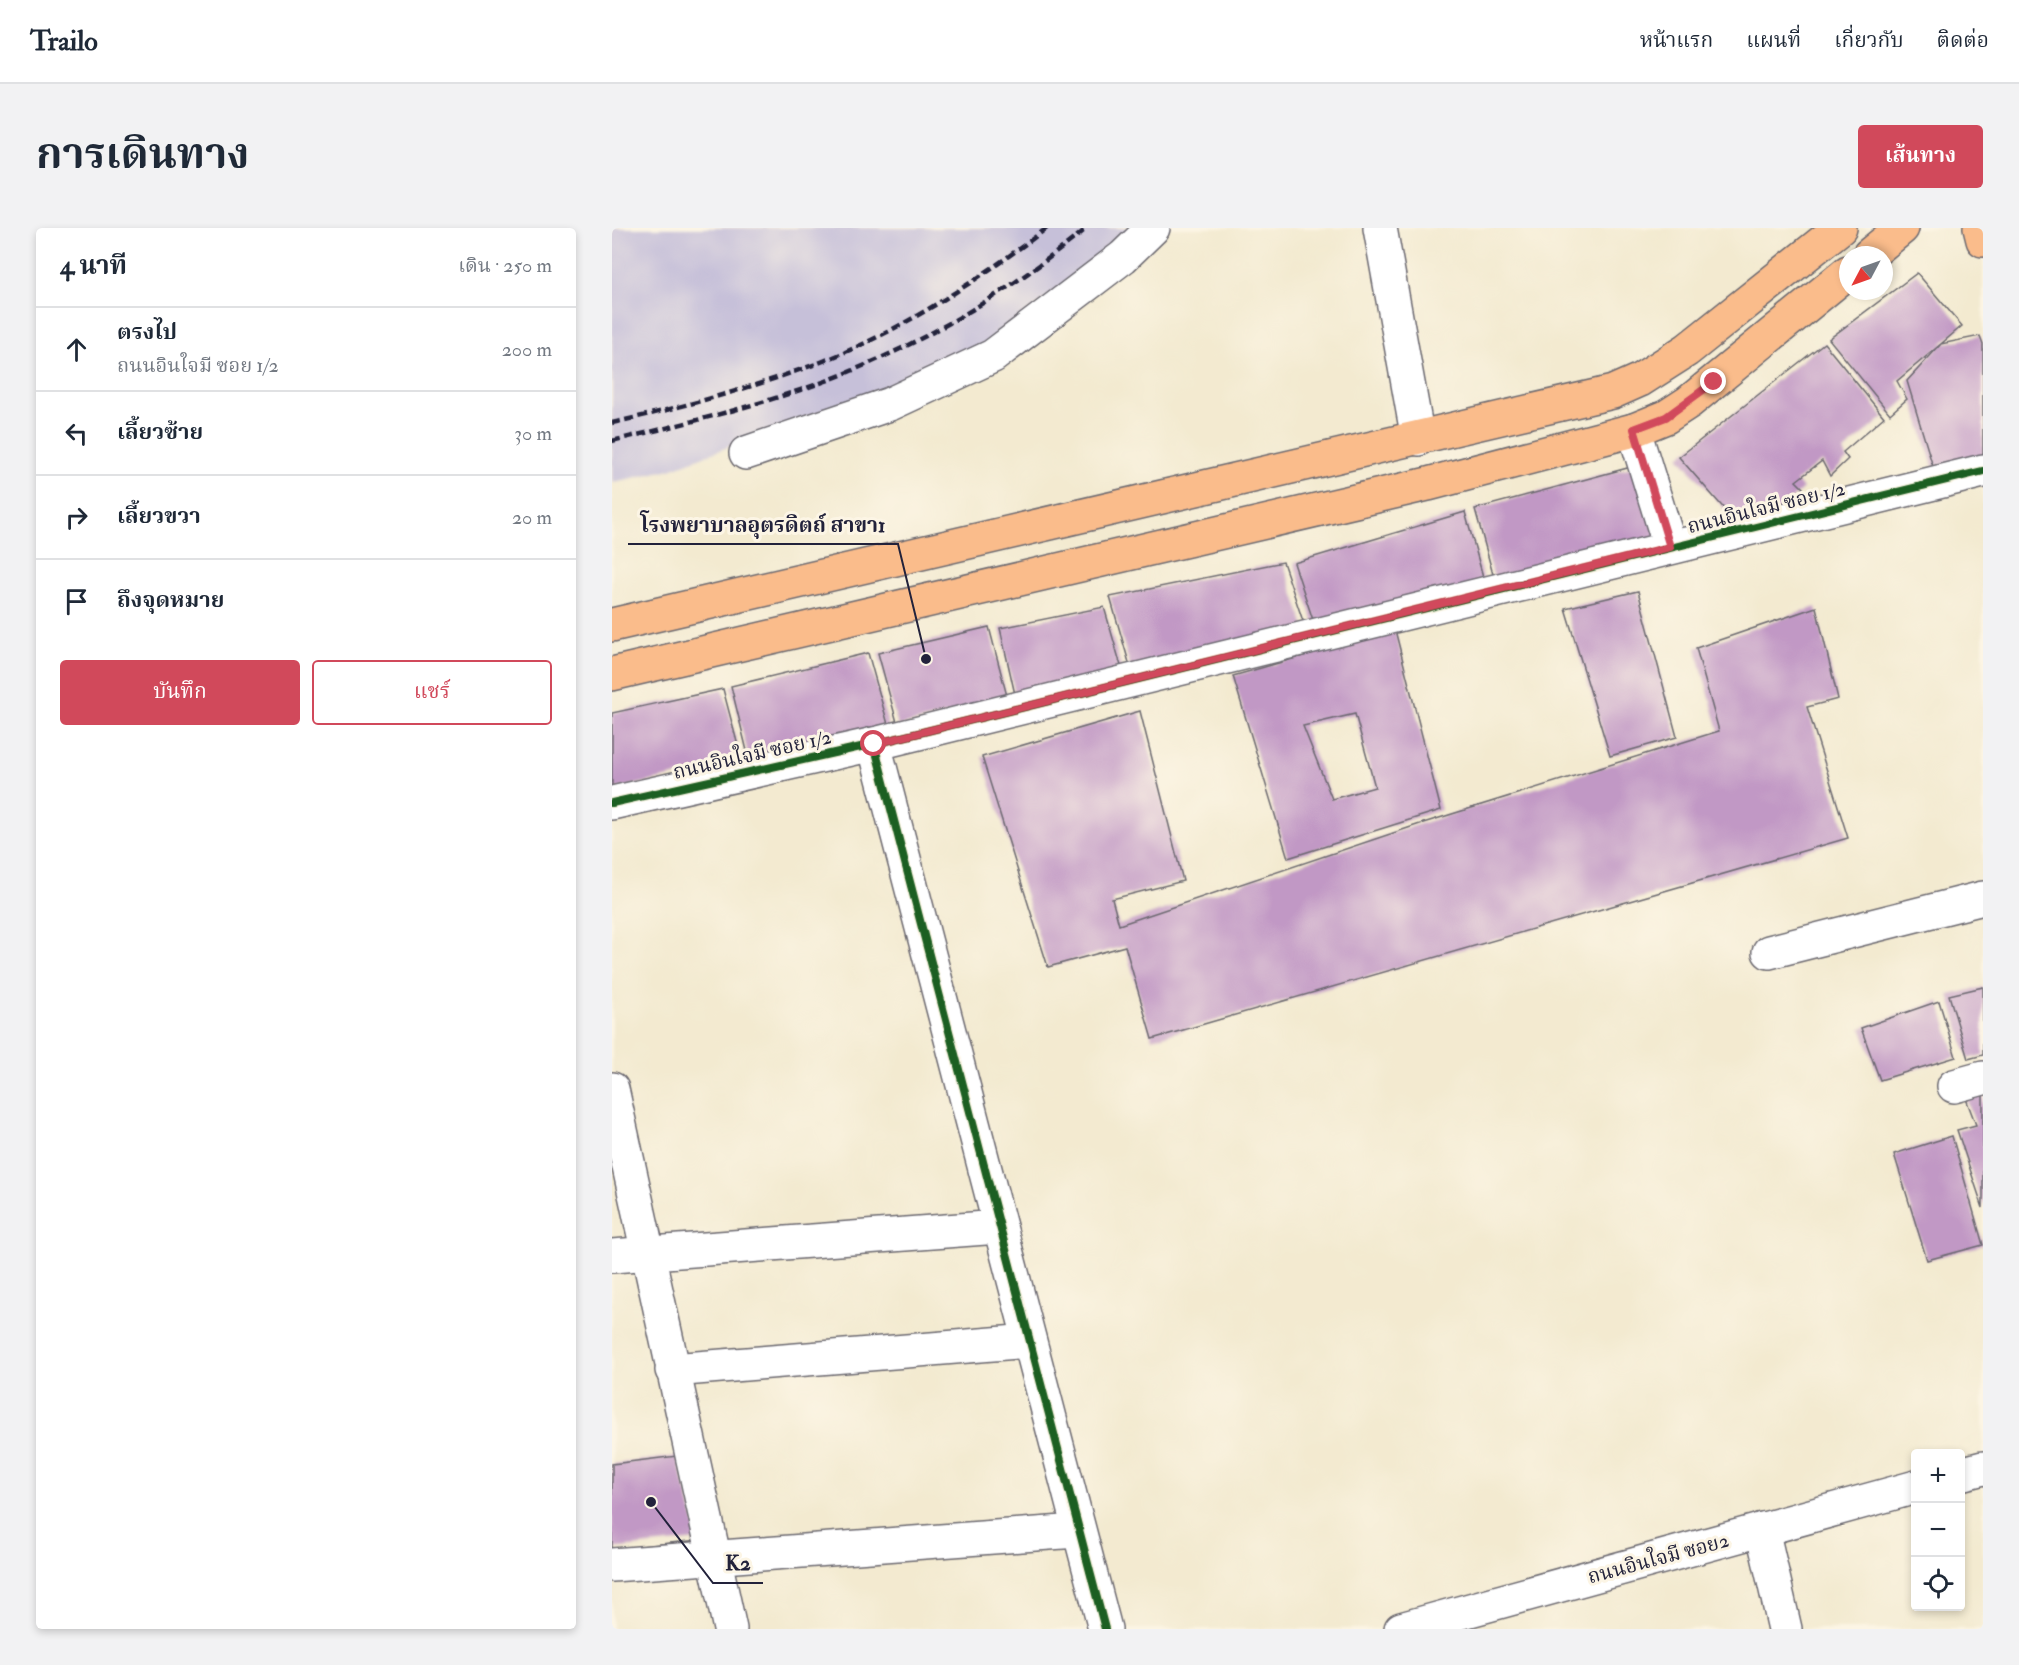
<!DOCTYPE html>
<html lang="th">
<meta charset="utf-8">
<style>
body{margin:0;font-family:"IM FELL Double Pica","Noto Serif Thai",serif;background:#f2f2f3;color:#1f2937}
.controls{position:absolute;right:18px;bottom:18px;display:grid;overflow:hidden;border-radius:6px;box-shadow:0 3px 9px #0003}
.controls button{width:54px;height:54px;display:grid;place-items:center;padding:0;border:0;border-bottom:2px solid #e0e1e3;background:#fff;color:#1f2937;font:30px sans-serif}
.compass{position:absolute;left:1227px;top:18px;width:54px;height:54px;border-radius:50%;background:#fff;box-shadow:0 3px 9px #0003;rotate:229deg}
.stop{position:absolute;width:18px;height:18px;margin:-14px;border:4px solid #d1495b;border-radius:50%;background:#fff}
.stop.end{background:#d1495b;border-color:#fff;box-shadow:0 2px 6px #0008}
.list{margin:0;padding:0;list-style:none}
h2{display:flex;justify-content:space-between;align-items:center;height:78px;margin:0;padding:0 24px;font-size:26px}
h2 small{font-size:20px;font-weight:400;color:#747a83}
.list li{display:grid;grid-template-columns:39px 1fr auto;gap:18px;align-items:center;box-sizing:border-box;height:84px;padding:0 24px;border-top:2px solid #e0e1e3}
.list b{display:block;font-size:22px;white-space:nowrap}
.list p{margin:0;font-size:20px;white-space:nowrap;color:#747a83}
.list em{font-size:20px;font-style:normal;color:#747a83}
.actions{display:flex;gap:12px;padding:18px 24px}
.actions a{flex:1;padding:14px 0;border:2px solid #d1495b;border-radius:6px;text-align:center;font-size:21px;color:#d1495b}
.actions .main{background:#d1495b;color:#fff}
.icon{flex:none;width:33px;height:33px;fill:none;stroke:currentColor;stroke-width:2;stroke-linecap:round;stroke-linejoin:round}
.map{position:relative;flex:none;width:1371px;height:1401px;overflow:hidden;border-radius:6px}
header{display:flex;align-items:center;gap:36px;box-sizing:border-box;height:84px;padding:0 30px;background:#fff;border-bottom:2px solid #e0e1e3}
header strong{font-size:28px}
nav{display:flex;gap:33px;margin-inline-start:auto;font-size:21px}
.intro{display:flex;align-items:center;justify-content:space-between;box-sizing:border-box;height:144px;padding:0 36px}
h1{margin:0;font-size:42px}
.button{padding:15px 27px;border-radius:6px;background:#d1495b;color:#fff;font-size:21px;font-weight:700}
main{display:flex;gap:36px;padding:0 36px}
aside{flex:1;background:#fff;border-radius:6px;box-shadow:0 3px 9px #0003}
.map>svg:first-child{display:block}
.industrial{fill:#c6c0d9}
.building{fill:#c198c5;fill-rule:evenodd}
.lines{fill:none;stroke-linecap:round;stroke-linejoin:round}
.minor-casing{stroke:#6b686f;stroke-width:36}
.major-casing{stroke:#6b686f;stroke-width:36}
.minor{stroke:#fff;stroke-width:33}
.major{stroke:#fabc8b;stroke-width:33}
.rail{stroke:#22223b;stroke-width:4.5;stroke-dasharray:9 4.5;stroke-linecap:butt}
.cycleway-casing{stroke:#fcf5e5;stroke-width:11}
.cycleway{stroke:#1b5e20;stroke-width:8}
.route{stroke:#d1495b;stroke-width:8}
.labels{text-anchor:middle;stroke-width:6;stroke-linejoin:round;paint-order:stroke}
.street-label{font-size:20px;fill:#22223b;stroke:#fcf5e5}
.leader{fill:none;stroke:#22223b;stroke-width:2}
.callout-dot{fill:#22223b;stroke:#fcf5e5;stroke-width:2}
.callout-label{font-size:21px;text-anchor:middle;font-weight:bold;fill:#22223b;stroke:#fcf5e5;stroke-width:6;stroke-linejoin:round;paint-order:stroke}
</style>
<header>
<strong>Trailo</strong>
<nav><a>หน้าแรก</a><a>แผนที่</a><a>เกี่ยวกับ</a><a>ติดต่อ</a></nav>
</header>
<div class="intro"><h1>การเดินทาง</h1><a class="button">เส้นทาง</a></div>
<main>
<aside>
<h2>4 นาที<small>เดิน · 250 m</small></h2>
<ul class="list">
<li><svg class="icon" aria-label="ahead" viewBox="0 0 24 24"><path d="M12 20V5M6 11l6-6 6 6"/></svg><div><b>ตรงไป</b><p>ถนนอินใจมี ซอย 1/2</p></div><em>200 m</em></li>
<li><svg class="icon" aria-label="left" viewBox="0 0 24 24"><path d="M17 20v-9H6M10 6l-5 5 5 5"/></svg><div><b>เลี้ยวซ้าย</b></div><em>30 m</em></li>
<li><svg class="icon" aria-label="right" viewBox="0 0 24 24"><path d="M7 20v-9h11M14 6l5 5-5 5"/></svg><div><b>เลี้ยวขวา</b></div><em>20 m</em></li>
<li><svg class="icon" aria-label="arrive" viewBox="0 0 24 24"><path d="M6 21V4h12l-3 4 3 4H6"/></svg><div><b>ถึงจุดหมาย</b></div></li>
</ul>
<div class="actions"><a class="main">บันทึก</a><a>แชร์</a></div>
</aside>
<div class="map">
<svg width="1371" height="1401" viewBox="0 0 1371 1401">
<rect width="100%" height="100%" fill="#fcf5e5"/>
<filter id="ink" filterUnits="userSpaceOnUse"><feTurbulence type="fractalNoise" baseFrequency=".0167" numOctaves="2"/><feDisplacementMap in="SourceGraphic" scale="12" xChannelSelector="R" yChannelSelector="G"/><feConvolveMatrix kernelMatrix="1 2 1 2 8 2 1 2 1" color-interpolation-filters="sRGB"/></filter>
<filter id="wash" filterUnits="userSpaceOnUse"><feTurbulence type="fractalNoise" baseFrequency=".008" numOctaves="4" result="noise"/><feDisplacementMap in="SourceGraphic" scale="24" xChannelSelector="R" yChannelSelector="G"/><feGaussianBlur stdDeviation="1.35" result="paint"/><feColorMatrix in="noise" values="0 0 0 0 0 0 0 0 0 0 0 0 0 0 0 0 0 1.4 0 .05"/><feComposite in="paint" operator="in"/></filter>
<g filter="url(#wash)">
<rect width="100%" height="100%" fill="#f3ead0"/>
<path class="industrial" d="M0,0H526L363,125L58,241L0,255Z"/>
<g id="blocks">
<g class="building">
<path d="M1305,45L1350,98L1329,116L1368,108L1371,116V230L1321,239L1295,153L1329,116L1285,153L1295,171L1278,186L1217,111Z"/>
<path d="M1212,115L1272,189L1231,224L1236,231L1218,248L1210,233L1184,253L1191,260L1165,284L1122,292L1067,229Z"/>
<path d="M1023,238L1049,311L882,350L863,281Z"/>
<path d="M853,284L873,356L703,398L682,335Z"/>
<path d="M671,334L694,402L520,445L498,369Z"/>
<path d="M1026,363L1065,509L998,528L953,380Z"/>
<path d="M492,379L511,445L404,471L388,400Z"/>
<path d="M1204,379L1226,471L1195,479L1236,610L540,811L513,718L436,739L370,529L528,483L571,653L500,671L507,697L808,596L1107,503L1084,420Z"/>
<path d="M377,399L396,472L286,498L266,425Z"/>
<path d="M783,402L829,582L676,630L621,448ZM743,486L763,559L720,571L691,498Z"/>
<path d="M256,425L277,500L137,531L119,458Z"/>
<path d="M111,461L130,533L0,562V485Z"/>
<path d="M1371,759V827L1356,831L1337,767Z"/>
<path d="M1327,773L1344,829L1268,852L1249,800Z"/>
<path d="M1371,864V980L1345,902L1364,897L1353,868Z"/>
<path d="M1340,908L1371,1017L1315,1032L1282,926Z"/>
<path d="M65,1228L87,1312L0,1321V1236Z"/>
</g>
</g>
</g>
<g filter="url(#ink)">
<use href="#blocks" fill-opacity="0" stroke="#6b686f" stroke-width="1.5"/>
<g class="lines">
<g class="minor-casing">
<g id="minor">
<path d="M768,0L806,211"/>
<path d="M1022,202L1058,319"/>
<path d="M134,225L278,176L381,128L511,29L541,0"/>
<path d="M262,516L493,1401"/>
<path d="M0,575L262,516L1371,243"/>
<path d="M1157,724L1371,670"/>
<path d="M1342,858L1371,850"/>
<path d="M0,861L118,1401"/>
<path d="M0,1028L387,999"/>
<path d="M60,1142L417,1113"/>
<path d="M1348,1246L1371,1240"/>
<path d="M1150,1301L1173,1401"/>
<path d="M0,1337L465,1303"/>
<path d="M789,1401L1304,1259"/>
</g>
</g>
<g class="major-casing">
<g id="major">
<path d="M1368,0L1371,12"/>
<path d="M1257,27L1290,0"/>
<path d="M0,397L1001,164L1028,152L1075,122L1228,0"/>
<path d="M0,446L816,256L1022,202L1054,189L1077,174L1236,44"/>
</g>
</g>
<use href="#minor" class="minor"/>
<use href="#major" class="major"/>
<g class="rail">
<path d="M0,195C71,179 141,160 209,134C290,103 366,52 435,0"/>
<path d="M0,213C72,196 145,178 214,153C309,117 398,64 475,0"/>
</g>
<g class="cycleway-casing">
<g id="cycleway">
<path d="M262,516L493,1401"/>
<path d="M0,575L262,516L1371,243"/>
</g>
</g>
<use href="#cycleway" class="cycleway"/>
</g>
</g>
<g class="lines" filter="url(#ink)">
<path class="route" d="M262,516L1058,319L1022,201L1054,189L1102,154"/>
</g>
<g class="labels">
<g class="street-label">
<text transform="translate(1154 279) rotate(-14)" y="7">ถนนอินใจมี ซอย 1/2</text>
<text transform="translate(140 526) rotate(-13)" y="7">ถนนอินใจมี ซอย 1/2</text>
<text transform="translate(1046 1330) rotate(-15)" y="7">ถนนอินใจมี ซอย2</text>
</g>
</g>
<path class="leader" d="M314 431L286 316H16M39 1274L101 1355H151"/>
<g class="callout-dot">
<circle cx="314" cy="431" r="6"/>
<circle cx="39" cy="1274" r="6"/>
</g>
<g class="callout-label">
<text x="151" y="304">โรงพยาบาลอุตรดิตถ์ สาขา1</text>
<text x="126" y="1342">K2</text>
</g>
</svg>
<div class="controls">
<button>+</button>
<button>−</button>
<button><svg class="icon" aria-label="locate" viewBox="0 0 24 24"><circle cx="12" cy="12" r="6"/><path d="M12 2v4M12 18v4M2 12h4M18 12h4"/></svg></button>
</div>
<svg class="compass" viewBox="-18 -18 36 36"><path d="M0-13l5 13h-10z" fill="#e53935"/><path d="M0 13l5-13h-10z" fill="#747a83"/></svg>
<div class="stop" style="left:262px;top:516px"></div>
<div class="stop end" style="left:1102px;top:154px"></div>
</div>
</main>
